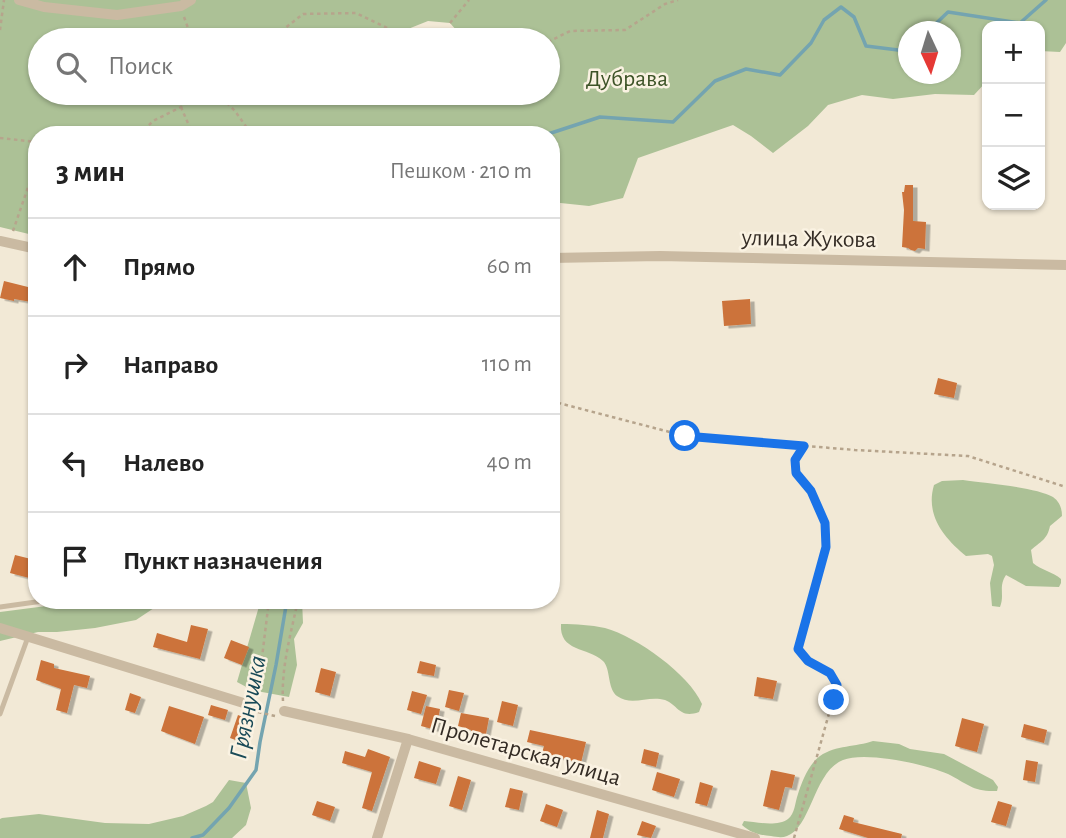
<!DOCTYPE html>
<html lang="ru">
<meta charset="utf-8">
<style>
body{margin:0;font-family:"Alegreya Sans",sans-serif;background:#f2f2f2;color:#222}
.controls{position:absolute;right:21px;top:21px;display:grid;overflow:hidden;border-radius:14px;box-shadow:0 2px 5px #0004}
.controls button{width:63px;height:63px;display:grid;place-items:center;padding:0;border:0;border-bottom:2px solid #e0e0e0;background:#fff;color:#222;font:35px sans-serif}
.compass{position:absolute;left:898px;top:21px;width:63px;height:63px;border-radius:50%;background:#fff;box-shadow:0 2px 5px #0004;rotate:176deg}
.stop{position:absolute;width:21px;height:21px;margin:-16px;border:5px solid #1a73e8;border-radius:50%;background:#fff}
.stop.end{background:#1a73e8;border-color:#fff;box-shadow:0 2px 7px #0008}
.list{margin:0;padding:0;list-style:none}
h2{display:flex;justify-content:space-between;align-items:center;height:91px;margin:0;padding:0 28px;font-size:30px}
h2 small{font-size:23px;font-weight:400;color:#767676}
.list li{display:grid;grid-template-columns:46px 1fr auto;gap:21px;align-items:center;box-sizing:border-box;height:98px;padding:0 28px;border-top:2px solid #e0e0e0}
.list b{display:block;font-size:26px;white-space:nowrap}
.list em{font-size:23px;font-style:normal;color:#767676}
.icon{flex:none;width:38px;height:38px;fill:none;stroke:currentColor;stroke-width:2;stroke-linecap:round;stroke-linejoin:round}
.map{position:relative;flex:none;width:1066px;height:838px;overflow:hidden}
.search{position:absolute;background:#fff;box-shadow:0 2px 5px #0004;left:28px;top:28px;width:532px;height:77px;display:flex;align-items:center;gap:18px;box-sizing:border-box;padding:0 24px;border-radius:38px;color:#767676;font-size:26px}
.panel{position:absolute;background:#fff;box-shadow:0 2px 5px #0004;left:28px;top:126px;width:532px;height:483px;border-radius:28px}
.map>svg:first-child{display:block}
.green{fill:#acc196;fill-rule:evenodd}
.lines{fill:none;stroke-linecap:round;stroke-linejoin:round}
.stream{stroke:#74a4b0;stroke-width:3.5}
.building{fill:#cc733a;filter:url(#shadow)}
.path{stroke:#b6a48c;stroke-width:2.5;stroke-dasharray:3.5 3.5;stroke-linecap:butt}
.service{stroke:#cabaa2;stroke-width:5}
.minor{stroke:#cabaa2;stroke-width:10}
.route{stroke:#1a73e8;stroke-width:9}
.labels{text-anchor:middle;stroke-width:5;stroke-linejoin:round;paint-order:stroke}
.park-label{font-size:24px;fill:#3d5327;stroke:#faf2e2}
.street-label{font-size:24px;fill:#342c25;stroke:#faf2e2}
.water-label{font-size:26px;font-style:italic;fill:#194a57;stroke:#faf2e2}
</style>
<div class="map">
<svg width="1066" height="838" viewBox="0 0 1066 838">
<defs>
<filter id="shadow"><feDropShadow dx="4.5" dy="2.5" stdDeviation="0" flood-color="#0004"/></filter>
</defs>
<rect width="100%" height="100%" fill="#f2e9d6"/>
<g class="green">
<path d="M0,0H1066V43L1060,52L1040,51V26H987V81L974,95L935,94L893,99L862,95L828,105L808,126L773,153L751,136L733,125L638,158L623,198L589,206L551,202V135H37V236L0,227ZM428,21L450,23L464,39L489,33L513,40H548V93H40V40H395L398,33ZM908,32H950V74H908Z"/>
<path d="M963,480C984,483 1036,487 1053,497C1060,502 1062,509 1062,516L1050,526C1047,540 1041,541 1031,550L1033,563C1041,570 1053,572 1061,579V583L1059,587L1026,586L1006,575C998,587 1005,595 1000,607L992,606L990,583L994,565L992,556L988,554L966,556C944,538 925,515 934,485L942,481Z"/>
<path d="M93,600H166L136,620L95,628L57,632H38L0,641V612Z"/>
<path d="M258,600H302L303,623L294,639L297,665L289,697L252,690L237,682L260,603Z"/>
<path d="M561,624C577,624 590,625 605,628C637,637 689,674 702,704L699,712C677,720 678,701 660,699C645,697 631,706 617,696C607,688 611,669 603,661C588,647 559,652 561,624Z"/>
<path d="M873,741L899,744L910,749L944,754L993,780L998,787L997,791C973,792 968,784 948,774C925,764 865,751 843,760C814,771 811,828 787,836C782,838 777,837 771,836C759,835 751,833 742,825L744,821C756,822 777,827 788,819C795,814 795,802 798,794C802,781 809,764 820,756C836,745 856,747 873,741Z"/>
<path d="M229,780L246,783L251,808L246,825L232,838H0V819L2,818L39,814L105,823L149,824L183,816L206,806L213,802Z"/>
</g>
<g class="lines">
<g class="stream">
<path d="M927,32L948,12L1020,23L1046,0"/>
<path d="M545,135L600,117L673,122L715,81L746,69L780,75L811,43L824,20L841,7L854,17L866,46L906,51L908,49"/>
<path d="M192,838L203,835L229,808L256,770L260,742L276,665L287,600"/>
</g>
</g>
<g class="building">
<path d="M905,185H913V221L926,222L925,249L918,248L915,251L911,250L908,248L902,247L904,210L902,192H904Z"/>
<path d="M32,268H37V303L14,299V301L0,298L4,281L28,287Z"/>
<path d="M750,299L751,324L724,326L722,301Z"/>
<path d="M938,378L957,383L954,398L934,394Z"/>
<path d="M15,555L31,559L29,567L37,568V580L10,573Z"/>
<path d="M191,625L208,629L200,659L153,647L157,633L187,642Z"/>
<path d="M231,640L249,647L242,665L224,658Z"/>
<path d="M41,660L54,664V668L90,676L87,688L74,685L67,713L56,710L61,689L36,680Z"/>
<path d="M420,661L436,665L434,676L417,673Z"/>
<path d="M321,668L336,672L330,696L315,692Z"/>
<path d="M757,677L777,681L773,699L754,696Z"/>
<path d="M449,690L464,693L459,711L445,707Z"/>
<path d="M412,691L427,695L421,714L407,710Z"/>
<path d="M130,693L141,697L135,713L125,710Z"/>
<path d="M502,701L518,705L513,726L497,722Z"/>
<path d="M211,705L228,710L225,720L208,715Z"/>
<path d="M169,706L204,717L195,744L161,731Z"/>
<path d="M426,706L440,709L436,730L421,726Z"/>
<path d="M461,713L489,718L486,734L471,731V730L458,726Z"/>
<path d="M238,715L250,720L241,742L230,738Z"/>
<path d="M962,718L984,724L977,752L955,746Z"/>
<path d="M1024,724L1047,730L1044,743L1021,737Z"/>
<path d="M530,730L586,742L581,763L542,753L544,746L527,742Z"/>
<path d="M368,749L390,757L372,811L362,808L372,772L342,763L345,751L365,757Z"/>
<path d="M644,749L659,753L656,767L641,763Z"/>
<path d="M1026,760L1038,762L1035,782L1023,780Z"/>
<path d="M419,761L441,768L436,784L414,778Z"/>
<path d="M771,770L795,775L792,788L785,787L779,810L763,806Z"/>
<path d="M657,772L680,779L674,797L652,790Z"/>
<path d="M458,776L471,780L462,810L449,806Z"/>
<path d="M700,782L713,786L707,806L695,803Z"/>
<path d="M510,788L523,791L519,810L505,807Z"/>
<path d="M317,801L335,807L330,821L312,815Z"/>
<path d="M998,801L1012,805L1006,826L991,822Z"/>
<path d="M546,804L563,810L557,827L540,821Z"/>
<path d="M597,810L609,814L603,838H590Z"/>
<path d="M844,815L854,818L853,822L902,834L901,838H868L839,829Z"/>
<path d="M642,821L656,826L651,838L637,835Z"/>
</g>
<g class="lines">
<g class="path">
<path d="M184,17L191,36L190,40"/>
<path d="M450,23L469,0"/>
<path d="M0,30L4,0"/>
<path d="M270,40L303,14L356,13L398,33L408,40"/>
<path d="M548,42L570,31L625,30L665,4L678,0"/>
<path d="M180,93L181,107L193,135"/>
<path d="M217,93L235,111L252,135"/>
<path d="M139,135L153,121L181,107L196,93"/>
<path d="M0,138L37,142"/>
<path d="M13,231L37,161"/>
<path d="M551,401L685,436L855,450L968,456L1066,487"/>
<path d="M254,693L260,674L269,600"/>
<path d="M283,701C281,668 291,633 298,600"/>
<path d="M258,712L275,716"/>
<path d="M794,838L837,685L829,673L808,661L798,649L826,547L825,523L811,491L796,473L795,460L804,446"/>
</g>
<g class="service">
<path d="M0,607L50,600"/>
<path d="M0,714L28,637"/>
</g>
<g class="minor">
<path d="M19,0L44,7L117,15L181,6L191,0"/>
<path d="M0,241L37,249"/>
<path d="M551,258L660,256L1066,265"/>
<path d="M0,628L250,705"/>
<path d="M284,711L408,739L755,838"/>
<path d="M377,838L408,739"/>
</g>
</g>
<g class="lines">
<path class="route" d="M685,436L804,446L795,460L796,473L811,491L825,523L826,547L798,649L808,661L830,673L837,685L834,700"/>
</g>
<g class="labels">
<g class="park-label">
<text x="627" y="86">Дубрава</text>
</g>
<g class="street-label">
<text transform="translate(809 238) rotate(1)" y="8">улица Жукова</text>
<text transform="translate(526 751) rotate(16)" y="8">Пролетарская улица</text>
</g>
<g class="water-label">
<text transform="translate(247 707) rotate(-79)" y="9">Грязнушка</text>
</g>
</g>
</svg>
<div class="controls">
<button>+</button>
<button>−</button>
<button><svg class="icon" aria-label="layers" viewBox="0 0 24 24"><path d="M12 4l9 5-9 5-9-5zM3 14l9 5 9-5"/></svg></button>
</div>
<svg class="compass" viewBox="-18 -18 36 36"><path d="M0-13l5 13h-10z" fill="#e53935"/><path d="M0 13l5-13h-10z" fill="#767676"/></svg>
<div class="stop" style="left:685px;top:436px"></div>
<div class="stop end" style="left:834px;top:700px"></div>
<div class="search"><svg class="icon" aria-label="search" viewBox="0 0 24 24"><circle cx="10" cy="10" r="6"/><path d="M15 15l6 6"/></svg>Поиск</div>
<section class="panel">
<h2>3 мин<small>Пешком · 210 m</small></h2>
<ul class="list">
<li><svg class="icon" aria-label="ahead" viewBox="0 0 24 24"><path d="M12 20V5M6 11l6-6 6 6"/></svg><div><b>Прямо</b></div><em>60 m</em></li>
<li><svg class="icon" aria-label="right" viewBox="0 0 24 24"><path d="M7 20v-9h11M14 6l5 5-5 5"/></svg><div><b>Направо</b></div><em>110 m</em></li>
<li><svg class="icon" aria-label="left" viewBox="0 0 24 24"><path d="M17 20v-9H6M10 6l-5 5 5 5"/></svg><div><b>Налево</b></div><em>40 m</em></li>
<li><svg class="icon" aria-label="arrive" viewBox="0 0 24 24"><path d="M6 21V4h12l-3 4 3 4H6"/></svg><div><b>Пункт назначения</b></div></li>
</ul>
</section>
</div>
